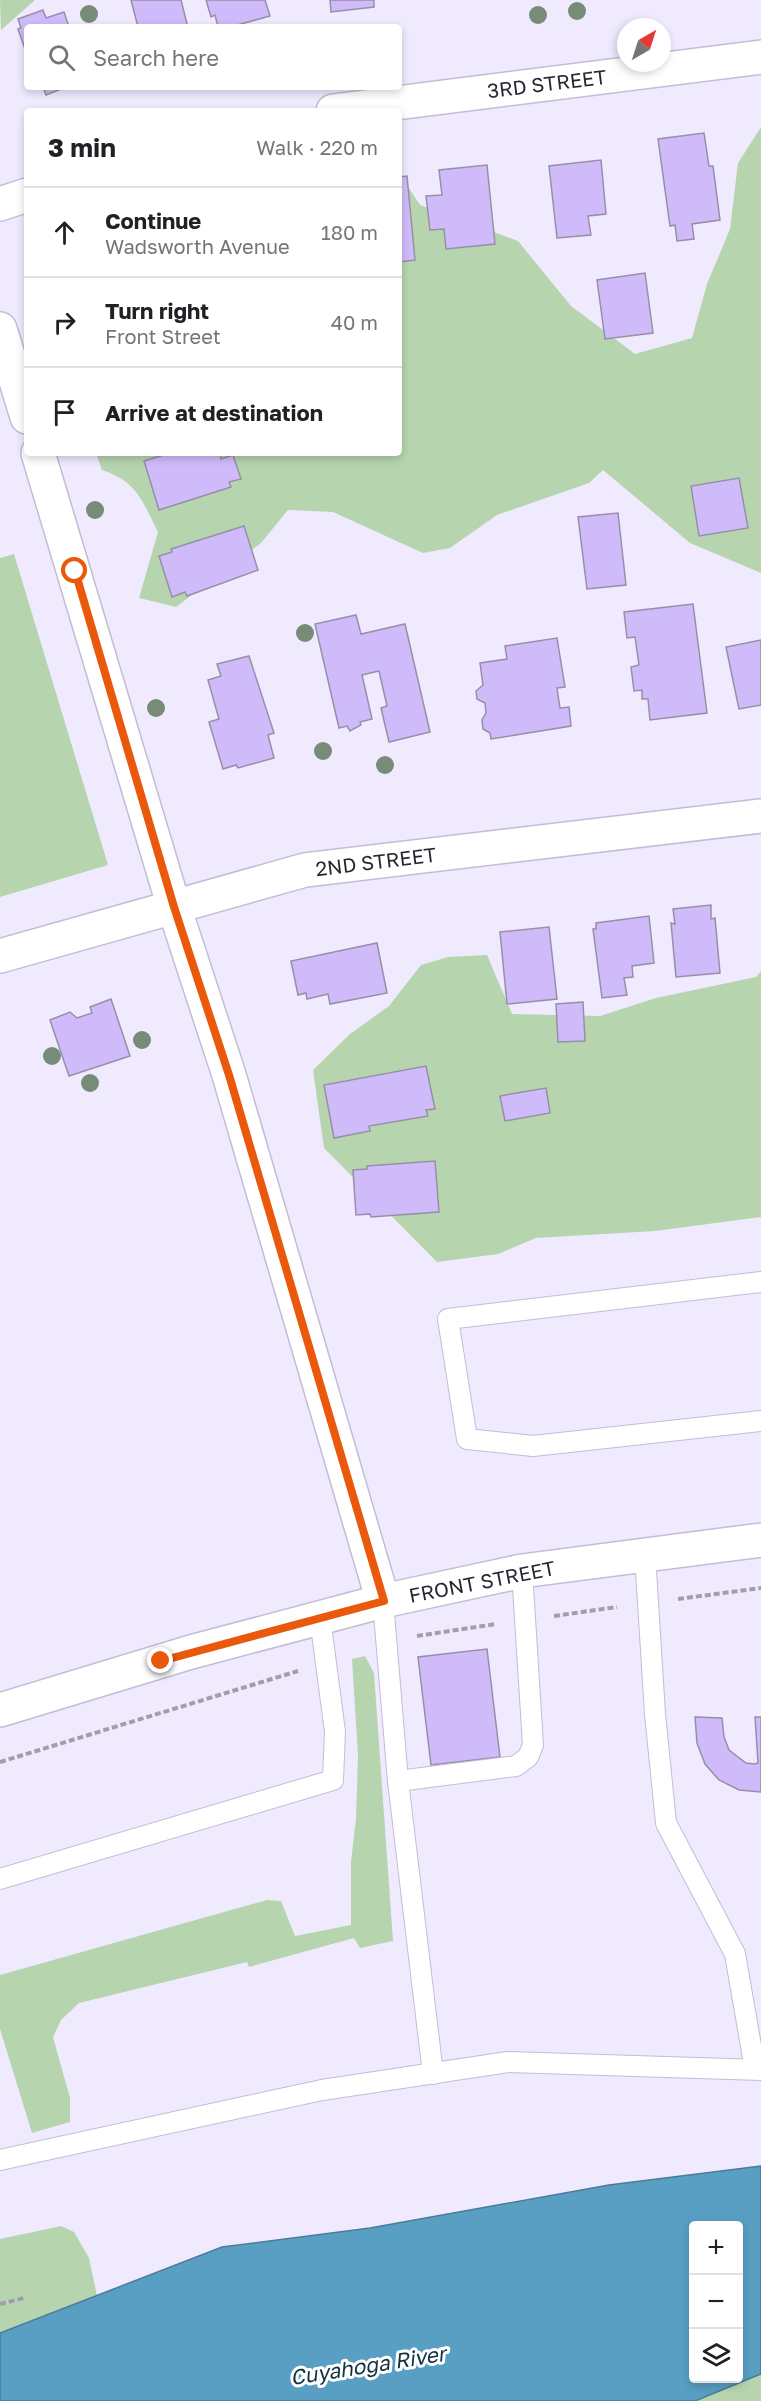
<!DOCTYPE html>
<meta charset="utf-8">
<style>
body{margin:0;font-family:"Golos Text",sans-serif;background:#f2f2f2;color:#202124}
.controls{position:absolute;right:18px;bottom:18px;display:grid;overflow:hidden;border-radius:6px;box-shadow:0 3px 9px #0003}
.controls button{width:54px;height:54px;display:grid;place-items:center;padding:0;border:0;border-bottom:2px solid #e0e0e0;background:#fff;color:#202124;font:30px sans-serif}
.compass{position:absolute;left:617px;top:18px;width:54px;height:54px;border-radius:50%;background:#fff;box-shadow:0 3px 9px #0003;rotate:39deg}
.stop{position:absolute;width:18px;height:18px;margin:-14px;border:4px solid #ea580c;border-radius:50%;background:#fff}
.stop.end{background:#ea580c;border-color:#fff;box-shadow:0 2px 6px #0008}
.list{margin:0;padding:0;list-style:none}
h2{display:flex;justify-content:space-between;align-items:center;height:78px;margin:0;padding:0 24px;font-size:26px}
h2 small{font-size:20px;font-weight:400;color:#757577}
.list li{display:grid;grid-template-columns:39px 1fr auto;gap:18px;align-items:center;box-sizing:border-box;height:90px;padding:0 24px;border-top:2px solid #e0e0e0}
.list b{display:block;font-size:22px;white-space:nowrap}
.list p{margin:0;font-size:20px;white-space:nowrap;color:#757577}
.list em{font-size:20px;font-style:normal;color:#757577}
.icon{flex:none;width:33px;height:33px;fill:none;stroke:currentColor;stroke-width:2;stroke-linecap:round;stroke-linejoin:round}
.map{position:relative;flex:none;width:761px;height:2401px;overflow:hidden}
.search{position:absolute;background:#fff;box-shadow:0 3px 9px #0003;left:24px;top:24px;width:378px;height:66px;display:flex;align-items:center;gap:15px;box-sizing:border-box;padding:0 21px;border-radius:6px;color:#757577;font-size:22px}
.panel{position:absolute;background:#fff;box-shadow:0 3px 9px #0003;left:24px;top:108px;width:378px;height:348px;border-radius:6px}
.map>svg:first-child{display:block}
.green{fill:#b6d5af}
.water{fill:#599fc4;stroke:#4b7b98;stroke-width:1.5;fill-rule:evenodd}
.building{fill:#d0bbfa;stroke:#978fa7;stroke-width:1.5}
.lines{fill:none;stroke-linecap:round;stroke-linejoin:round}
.lane-casing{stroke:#c4bcd5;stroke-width:22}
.street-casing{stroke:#c4bcd5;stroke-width:36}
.secondary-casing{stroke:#c4bcd5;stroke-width:36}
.path{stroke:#a29dad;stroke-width:4;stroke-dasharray:6 3;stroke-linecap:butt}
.lane{stroke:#fff;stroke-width:20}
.street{stroke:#fff;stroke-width:33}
.secondary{stroke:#fff;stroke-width:33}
.tree{fill:#768c77}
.route{stroke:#ea580c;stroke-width:8}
.labels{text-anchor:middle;stroke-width:6;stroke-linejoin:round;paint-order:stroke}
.street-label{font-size:20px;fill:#292630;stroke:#fff}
.water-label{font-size:21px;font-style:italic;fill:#113141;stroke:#fff}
</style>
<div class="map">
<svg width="761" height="2401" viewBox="0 0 761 2401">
<rect width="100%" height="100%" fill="#f0eaff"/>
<g class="green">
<path d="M0,0H35L1,30Z"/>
<path d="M761,127V573L690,543L603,470L589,483L497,515L450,548L423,553L333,512L288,510L261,543L176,607L139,598L158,532C142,501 138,482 102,470L96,453H399V173L420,205L518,241L571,306L635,354L692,338L707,284L730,229L738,163Z"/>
<path d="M14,554L108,865L0,897V558Z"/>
<path d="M487,955L512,1014L600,1016L656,998L756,977L761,971V1217L655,1231L536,1238L498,1254L437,1262L324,1148L313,1070L350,1034L389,1006L421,965L448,957Z"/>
<path d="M365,1656L374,1673L393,1941L360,1948L354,1938L249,1967L247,1962L79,2003L61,2020L53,2037L70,2098V2122L32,2133L0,2029V1975L267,1900L281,1901L295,1936L351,1925V1862L356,1818L358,1756L352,1659Z"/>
<path d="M61,2226L74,2232L89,2258L97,2296L0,2333V2239Z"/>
<path d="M761,2374V2401H695Z"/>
</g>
<path class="water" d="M761,2166V2374L695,2401H0V2333L222,2247L370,2228L609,2185ZM694,2226H738V2378H694Z"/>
<g class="building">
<path d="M131,0H181L187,24L183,27H138Z"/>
<path d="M206,0H265L270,16L230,27H218L215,15L211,17Z"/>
<path d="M330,0H374V7L331,12Z"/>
<path d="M43,10L46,18L64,12L69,27H27V55L18,29L21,28L18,19Z"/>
<path d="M43,87H66L46,95Z"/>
<path d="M704,133L709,166H713L720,220L692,224L694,239L677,241L675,225L670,226L658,139Z"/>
<path d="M601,160L606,214L588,216L591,235L557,238L549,166Z"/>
<path d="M487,165L495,244L446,249L444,229L430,230L426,196L442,195L439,170Z"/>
<path d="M407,176L415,260L399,262V177Z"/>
<path d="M645,273L653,333L605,339L597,280Z"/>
<path d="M170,453H220L221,459L233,455L241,479L229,482L231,487L159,510L144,461Z"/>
<path d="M739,478L748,528L699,536L691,486Z"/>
<path d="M618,513L626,585L587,589L578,517Z"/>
<path d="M244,526L258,570L187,596L185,592L172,597L159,556L172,552L171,549Z"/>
<path d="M693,604L707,713L650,720L648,699H642V690L634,691L631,667L639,665L635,637L627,638L624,612Z"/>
<path d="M356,615L361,634L405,624L430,732L389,742L381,708L387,706L379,671L362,675L372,719L360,722L361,725L350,731L347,726L339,728L315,624Z"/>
<path d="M557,638L565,687L557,688L560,708L569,707L571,726L491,739L490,733L483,729L482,720L486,713L485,703L477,699L476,691L483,685L480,663L507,659L505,646Z"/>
<path d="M761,640V705L739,709L726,647Z"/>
<path d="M249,656L274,733L268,735L274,758L238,768L236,765L223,769L209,722L219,719L208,680L221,676L217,664Z"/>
<path d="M711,905V919L715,918L720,973L676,977L671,923L675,924L673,909Z"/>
<path d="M649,916L654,963L632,966L633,977L624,978L627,995L602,998L593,929H596V923Z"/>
<path d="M549,927L557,999L507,1004L500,932Z"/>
<path d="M377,943L387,993L330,1004L328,994L307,999L306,993L298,995L291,961Z"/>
<path d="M111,999L130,1056L69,1076L50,1020L70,1012L77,1018L92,1013L90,1007Z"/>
<path d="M583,1002L585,1041L558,1042L556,1004Z"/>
<path d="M426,1066L435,1109L426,1110L428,1116L369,1126L370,1131L334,1138L324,1085Z"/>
<path d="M546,1088L550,1113L505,1121L500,1096Z"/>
<path d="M435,1161L439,1212L371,1217L370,1214L356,1215L353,1170L367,1169V1166Z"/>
<path d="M487,1649L500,1757L431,1765L418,1657Z"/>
<path d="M695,1717L722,1718L724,1737L729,1750L746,1763L754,1764L758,1763L755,1717H761V1792L739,1790L719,1780L705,1764L697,1743Z"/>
</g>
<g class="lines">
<g class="lane-casing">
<g id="lane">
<path d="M761,1282L448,1319L467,1439L533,1446L761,1421"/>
<path d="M645,1555L655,1714L666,1823L735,1954L755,2069"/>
<path d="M383,1601L398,1781L433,2074"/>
<path d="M398,1781L516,1766L528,1757L533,1745L522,1571"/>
<path d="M0,1879L333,1780L335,1732L320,1618"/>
<path d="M0,2160L322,2090L508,2062L761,2070"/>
</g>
</g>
<g class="street-casing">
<g id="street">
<path d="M333,111L761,57"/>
<path d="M0,204L27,195"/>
<path d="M0,329L27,417"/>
<path d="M38,453L174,907L229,1075L383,1601"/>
</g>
</g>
<g class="secondary-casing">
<g id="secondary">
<path d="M0,956L305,870L761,816"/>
<path d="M0,1710L191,1652L383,1601L522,1571L761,1540"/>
</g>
</g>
<g class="path">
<path d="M678,1599L761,1588"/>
<path d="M554,1616L617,1607"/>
<path d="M417,1636L496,1624"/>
<path d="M0,1762L298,1671"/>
<path d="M0,2304L24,2298"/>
</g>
<use href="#lane" class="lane"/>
<use href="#street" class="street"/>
<use href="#secondary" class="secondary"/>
</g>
<g class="tree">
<circle cx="577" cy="11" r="9"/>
<circle cx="89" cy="14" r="9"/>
<circle cx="538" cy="15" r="9"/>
<circle cx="95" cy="510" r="9"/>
<circle cx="305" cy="633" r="9"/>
<circle cx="156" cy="708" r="9"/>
<circle cx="323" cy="751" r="9"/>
<circle cx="385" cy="765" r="9"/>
<circle cx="142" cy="1040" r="9"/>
<circle cx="52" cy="1056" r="9"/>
<circle cx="90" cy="1083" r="9"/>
</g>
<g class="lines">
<path class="route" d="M75,571L174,907L229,1075L384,1601L161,1661"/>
</g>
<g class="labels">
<g class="street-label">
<text transform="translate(547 84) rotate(-7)" y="7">3RD STREET</text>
<text transform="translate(376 862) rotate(-7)" y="7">2ND STREET</text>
<text transform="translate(482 1582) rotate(-11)" y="7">FRONT STREET</text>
</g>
<g class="water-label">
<text transform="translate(368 2366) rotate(-9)" y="7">Cuyahoga River</text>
</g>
</g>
</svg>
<div class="controls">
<button>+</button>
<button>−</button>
<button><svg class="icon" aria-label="layers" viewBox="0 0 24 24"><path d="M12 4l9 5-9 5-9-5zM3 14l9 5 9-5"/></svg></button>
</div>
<svg class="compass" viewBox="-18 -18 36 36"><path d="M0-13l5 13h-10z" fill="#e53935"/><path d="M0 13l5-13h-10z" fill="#757577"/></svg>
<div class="stop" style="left:75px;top:571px"></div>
<div class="stop end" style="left:161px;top:1661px"></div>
<div class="search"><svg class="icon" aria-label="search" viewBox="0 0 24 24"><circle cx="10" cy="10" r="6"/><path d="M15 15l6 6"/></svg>Search here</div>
<section class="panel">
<h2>3 min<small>Walk · 220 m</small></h2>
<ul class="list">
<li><svg class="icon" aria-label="ahead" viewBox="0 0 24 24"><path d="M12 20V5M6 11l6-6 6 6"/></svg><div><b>Continue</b><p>Wadsworth Avenue</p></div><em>180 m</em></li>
<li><svg class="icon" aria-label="right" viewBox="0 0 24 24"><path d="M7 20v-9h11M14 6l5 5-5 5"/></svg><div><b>Turn right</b><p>Front Street</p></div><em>40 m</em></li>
<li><svg class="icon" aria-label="arrive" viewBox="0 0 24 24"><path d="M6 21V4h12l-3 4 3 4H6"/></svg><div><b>Arrive at destination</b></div></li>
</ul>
</section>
</div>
